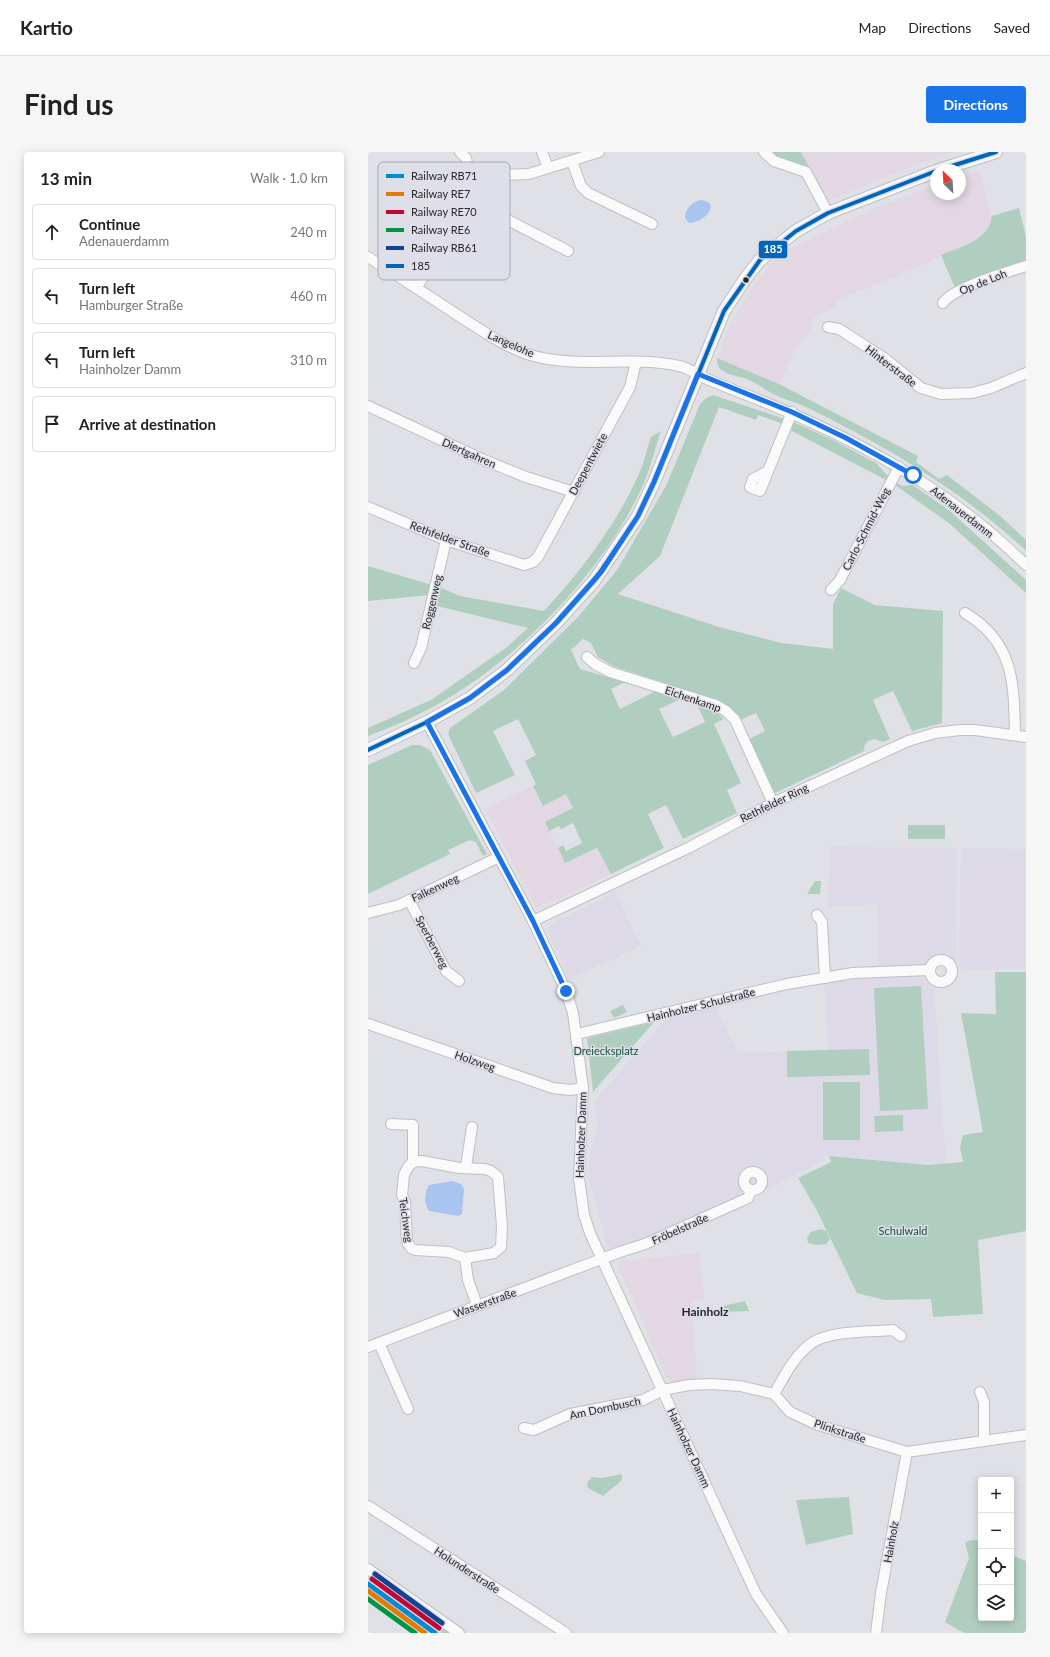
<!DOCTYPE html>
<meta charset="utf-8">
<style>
body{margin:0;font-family:Lato,sans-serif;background:#f6f6f6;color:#222}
.controls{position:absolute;right:12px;bottom:12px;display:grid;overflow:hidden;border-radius:4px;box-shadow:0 2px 10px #0003}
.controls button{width:36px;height:36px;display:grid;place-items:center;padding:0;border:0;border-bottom:1px solid #e0e0e0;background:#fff;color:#222;font:20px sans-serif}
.compass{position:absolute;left:562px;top:12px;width:36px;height:36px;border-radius:50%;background:#fff;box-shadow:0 2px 10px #0003;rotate:335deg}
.stop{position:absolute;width:12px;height:12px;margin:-9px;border:3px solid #1a73e8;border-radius:50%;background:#fff}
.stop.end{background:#1a73e8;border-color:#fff;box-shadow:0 1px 4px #0008}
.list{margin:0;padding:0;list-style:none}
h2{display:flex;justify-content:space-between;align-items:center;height:52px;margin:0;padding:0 16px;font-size:17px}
h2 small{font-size:13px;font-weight:400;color:#767676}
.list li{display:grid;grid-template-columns:26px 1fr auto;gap:12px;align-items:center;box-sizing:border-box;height:56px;margin:0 8px 8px;padding:0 8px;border:1px solid #e0e0e0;border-radius:4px}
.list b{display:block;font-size:15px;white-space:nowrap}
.list p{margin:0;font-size:13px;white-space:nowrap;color:#767676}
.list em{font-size:13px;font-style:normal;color:#767676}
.icon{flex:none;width:22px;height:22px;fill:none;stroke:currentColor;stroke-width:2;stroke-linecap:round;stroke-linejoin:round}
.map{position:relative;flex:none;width:658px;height:1481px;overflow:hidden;border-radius:4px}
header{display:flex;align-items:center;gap:24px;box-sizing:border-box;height:56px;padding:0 20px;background:#fff;border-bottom:1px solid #e0e0e0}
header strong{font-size:19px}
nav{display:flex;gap:22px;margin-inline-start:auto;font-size:14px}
.intro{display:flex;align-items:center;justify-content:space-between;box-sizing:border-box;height:96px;padding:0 24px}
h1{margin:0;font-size:28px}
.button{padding:10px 18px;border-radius:4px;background:#1a73e8;color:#fff;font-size:14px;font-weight:700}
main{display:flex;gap:24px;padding:0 24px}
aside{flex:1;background:#fff;border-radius:4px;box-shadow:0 2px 10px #0003}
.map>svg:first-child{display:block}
.commercial{fill:#e2d7e2}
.education{fill:#ddd9e7}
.green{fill:#b0cec0}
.water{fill:#a9c4ee}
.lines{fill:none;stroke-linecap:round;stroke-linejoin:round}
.minor-casing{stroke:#bebfc3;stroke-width:12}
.major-casing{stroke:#bebfc3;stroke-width:14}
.minor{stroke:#fafafb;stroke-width:10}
.major{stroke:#fafafb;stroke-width:12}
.bus-1-casing{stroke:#dedfe8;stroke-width:7}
.bus-1{stroke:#0065bd;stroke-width:4}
.rail-1-casing{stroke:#dedfe8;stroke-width:8}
.rail-2-casing{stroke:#dedfe8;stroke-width:8}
.rail-3-casing{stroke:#dedfe8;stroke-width:8}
.rail-4-casing{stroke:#dedfe8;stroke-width:8}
.rail-5-casing{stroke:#dedfe8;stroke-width:8}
.rail-1{stroke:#008bd2;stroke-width:5}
.rail-2{stroke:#e57902;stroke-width:5}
.rail-3{stroke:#c10831;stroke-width:5}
.rail-4{stroke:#009641;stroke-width:5}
.rail-5{stroke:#164194;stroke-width:5}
.route{stroke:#1a73e8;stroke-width:5}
.bus-dot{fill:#28282b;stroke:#dedfe8;stroke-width:1.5}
.labels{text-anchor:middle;stroke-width:3;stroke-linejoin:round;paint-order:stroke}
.street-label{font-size:11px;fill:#28282b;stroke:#dedfe8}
.park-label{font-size:11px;fill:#164f35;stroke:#dedfe8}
.neighbourhood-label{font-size:12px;font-weight:bold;fill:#28282b;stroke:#dedfe8}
.key{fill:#dedfe8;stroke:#a7a8af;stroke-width:1}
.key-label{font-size:11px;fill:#28282b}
.line-badge{stroke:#dedfe8;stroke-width:1.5}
.badge-label{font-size:11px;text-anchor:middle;font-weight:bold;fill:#fff}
</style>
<header>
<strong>Kartio</strong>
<nav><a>Map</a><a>Directions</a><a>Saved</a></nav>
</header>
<div class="intro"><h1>Find us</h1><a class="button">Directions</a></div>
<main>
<aside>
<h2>13 min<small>Walk · 1.0 km</small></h2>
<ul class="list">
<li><svg class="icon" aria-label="ahead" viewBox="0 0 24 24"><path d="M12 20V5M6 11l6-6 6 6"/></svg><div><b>Continue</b><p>Adenauerdamm</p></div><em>240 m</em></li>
<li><svg class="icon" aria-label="left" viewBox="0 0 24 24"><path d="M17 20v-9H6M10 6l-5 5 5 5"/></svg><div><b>Turn left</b><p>Hamburger Straße</p></div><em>460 m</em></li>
<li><svg class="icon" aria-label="left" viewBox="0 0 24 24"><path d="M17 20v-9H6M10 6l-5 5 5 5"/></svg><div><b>Turn left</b><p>Hainholzer Damm</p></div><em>310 m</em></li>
<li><svg class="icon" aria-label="arrive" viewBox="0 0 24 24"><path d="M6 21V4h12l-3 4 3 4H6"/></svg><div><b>Arrive at destination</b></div></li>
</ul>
</aside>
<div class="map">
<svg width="658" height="1481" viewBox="0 0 658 1481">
<rect width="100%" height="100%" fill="#e0e1e6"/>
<g class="commercial">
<path d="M433,0H587L552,11L458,50Z"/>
<path d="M611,19L624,64V71L618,81L596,94L527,125L468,148L470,154L446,165L444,175L428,197L411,232L349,206L360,177L373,153L391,126L404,111L420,98L500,59L568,33V42H592V25Z"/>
<path d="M165,634L175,654L198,642L205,657L177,671L197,711L229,696L243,722L169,756L117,657Z"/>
<path d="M330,1101L332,1107L336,1147L324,1148L329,1228L305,1230L301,1228L298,1223L248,1110Z"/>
</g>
<g class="education">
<path d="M463,695L589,696L588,815L584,809L575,804L568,805L555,814L511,815L509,752L459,755Z"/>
<path d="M593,696L658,697V817H594L591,815Z"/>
<path d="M247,740L273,794L201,827L181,784V775L185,771Z"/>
<path d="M551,824L566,836L578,1013H560L454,1004L456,1009L401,1036L376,1044L275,1090L242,1101L236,1088L235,1076L221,1027L222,1006L229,974L226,949L299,866L347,854L370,901L460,898L456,831L485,827Z"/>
</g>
<g class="green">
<path d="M401,0H433L442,17L409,6Z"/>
<path d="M651,56L658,85V109L626,119L587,136L573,103C592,95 622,88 624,64Z"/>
<path d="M349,206L411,232L550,304L548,310L571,327L579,323L631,363L658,388V399C593,338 518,294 438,255C428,250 417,248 407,243C398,238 390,232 381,228C373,224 362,224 355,219C350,216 349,211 349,206Z"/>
<path d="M345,243L417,267L415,272L390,263L388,268L351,255L292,404L250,442L351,475L414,491L465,497V452L473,436L507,453L575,459L574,571L544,579L525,539L505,548L522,587L515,590L506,587C499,589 496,591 496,599L407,641L381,587L397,579L388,561L372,568L361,556L349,548L245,514L230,505L223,491L215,487L203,498L212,517L257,530L243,537L252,557L288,539L313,547L291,557L305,585L337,570L329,552L346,558L356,567L346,572L373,631L359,638L369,661L315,687L298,653L280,662L296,696L243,722L229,696L197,711L190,696L195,693L198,699L214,691L205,671L193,677L191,674L181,679L177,670L205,656L198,642L175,654L165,634L168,632L157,609L168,603L150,567L125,579L147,623L108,641L80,582L82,576L136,538L210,465L249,418L299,332L332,252L338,246Z"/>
<path d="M425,270L463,287L508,311L520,324L518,328L422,278Z"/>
<path d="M293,279C287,296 283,314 276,331C239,415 156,502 77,548C52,563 26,574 0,584V576L63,548L139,495L160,476L69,454L73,436L92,444L176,459C213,419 248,373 271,322C276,310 279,297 283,285Z"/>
<path d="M529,331L534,334L545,333L582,359L658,428V441L582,372L527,333Z"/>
<path d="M0,414L64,433L62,443L0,449Z"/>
<path d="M44,593H52L62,598L119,702L115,704L108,690L102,688L80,698L82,702L0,742V613Z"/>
<rect x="540" y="673" width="37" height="14"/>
<path d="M447,729H453L452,742H439Z"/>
<path d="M627,820H658V1079L610,1088L615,1162L565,1165L563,1147L517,1148L489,1141L448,1057L430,1026L463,1010L461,1004L560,1013L595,1010L592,995L595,983L615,980L593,861L628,862Z"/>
<path d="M553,834L560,957L512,959L506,836Z"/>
<path d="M255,853L259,860L246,866L242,859Z"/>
<path d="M286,870L225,940L219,886Z"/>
<path d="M501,897L502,923L419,925V899Z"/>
<rect x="455" y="930" width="37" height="58"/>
<path d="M535,963V979L507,980L506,964Z"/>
<path d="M453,1077L458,1079L462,1087L458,1092L447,1093L440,1091L439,1086L443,1080Z"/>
<path d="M377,1149L381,1159L357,1160L355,1154Z"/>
<path d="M254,1322V1328L235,1344L220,1336L219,1331L224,1325L234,1326Z"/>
<path d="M481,1345L485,1382L438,1393L428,1348Z"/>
<path d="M605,1388L613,1389V1466H643V1403L658,1409V1481H596L577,1470L601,1406L597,1391L600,1389Z"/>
<path d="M0,1421L85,1481H74L41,1459L0,1428Z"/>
</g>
<g class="water">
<path d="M332,48C355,50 336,71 321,71L317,66C317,57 323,51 332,48Z"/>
<path d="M84,1029L93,1032L96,1037L94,1062L90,1064L61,1059C56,1051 56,1041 61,1033Z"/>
</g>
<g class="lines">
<g class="minor-casing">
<g id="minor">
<path d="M174,0L180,16"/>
<path d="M396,0L406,9L438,20L460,61"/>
<path d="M204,9L213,34L220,41L284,72"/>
<path d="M96,24L161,22L231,0"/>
<path d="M85,40L200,99"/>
<path d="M0,105C30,124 61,144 91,164C113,178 134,193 159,202C209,218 261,203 311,214C318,215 325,220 331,223C342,229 354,233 366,238C475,280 574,330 658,413"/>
<path d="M48,136C54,126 70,107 71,96C72,86 63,79 67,69C74,54 104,22 98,6L92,0"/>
<path d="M575,151C584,136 640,120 658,114"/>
<path d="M460,175L471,177L516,206L553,236L573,242L604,241L623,236L658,221"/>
<path d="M0,254L116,308L158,325L206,340"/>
<path d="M400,319L385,327L382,335L392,339L424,260"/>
<path d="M0,355L78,388L156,413L165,410L170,405L262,235L268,210"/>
<path d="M463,438L472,428L531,315"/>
<path d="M597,461C646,490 646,531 647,582"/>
<path d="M219,505L227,512L242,520L348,553L358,559L367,568L405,651"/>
<path d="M46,511L53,496L78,388"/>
<path d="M59,570L165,769L198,839L205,861L215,936L211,1026L216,1063L222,1081L388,1442L415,1481"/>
<path d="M41,748L78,819L91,829"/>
<path d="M0,761L31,753L131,705"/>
<path d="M449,763L454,770L457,826"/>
<path d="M165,769L322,695L405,651L540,589L567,581L592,578H607L658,585"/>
<circle cx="573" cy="819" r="11"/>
<path d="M0,872L185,936L202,938L215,936"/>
<path d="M209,882L419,832L485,821L562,818"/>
<path d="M23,972L45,973V1010"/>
<path d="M98,1015L104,975"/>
<circle cx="385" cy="1029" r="9"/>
<path d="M97,1106L126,1101L133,1095L134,1074L130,1025L123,1019L117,1017L91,1016L54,1009L45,1010L40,1015L36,1023L34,1043L37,1050L39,1090L43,1096L47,1098L81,1100L97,1106L100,1128L109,1153"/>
<path d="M11,1191L40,1257"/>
<path d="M0,1195L252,1100L277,1092L380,1046L383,1038"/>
<path d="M612,1240L616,1250V1289"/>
<path d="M406,1242C416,1225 425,1206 441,1193C459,1178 502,1180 525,1178L533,1184"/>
<path d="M156,1276L166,1278L202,1262L275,1248L295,1238L321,1233L344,1232L372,1234L406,1242L422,1260L450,1273L539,1300L658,1283"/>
<path d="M0,1354L198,1481"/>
<path d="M0,1417L91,1481"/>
<path d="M508,1481L513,1441L539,1300"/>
</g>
</g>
<g class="major-casing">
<g id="major">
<path d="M571,18L628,0"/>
<path d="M0,598L59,570L102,546L139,518L188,471L226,429L270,364L286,330L356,159L377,127L392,108L428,79L460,61L568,19"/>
</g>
</g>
<use href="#minor" class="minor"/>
<use href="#major" class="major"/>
<g class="bus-1-casing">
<g id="bus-1">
<path d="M571,18L628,0"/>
<path d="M0,598L59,570L102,546L139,518L188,471L226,429L270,364L286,330L356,159L392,108L428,79L460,61L568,19"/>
</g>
</g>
<use href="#bus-1" class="bus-1"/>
<g class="rail-1-casing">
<path id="rail-1" d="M0,1432L67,1481"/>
</g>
<g class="rail-2-casing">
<path id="rail-2" d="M0,1439L57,1481"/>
</g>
<g class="rail-3-casing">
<path id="rail-3" d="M4,1427L71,1476"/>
</g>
<g class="rail-4-casing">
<path id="rail-4" d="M0,1447L47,1481"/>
</g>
<g class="rail-5-casing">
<path id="rail-5" d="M7,1422L74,1471"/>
</g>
<use href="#rail-1" class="rail-1"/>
<use href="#rail-2" class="rail-2"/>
<use href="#rail-3" class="rail-3"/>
<use href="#rail-4" class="rail-4"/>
<use href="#rail-5" class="rail-5"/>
</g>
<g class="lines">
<path class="route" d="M198,839L165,769L59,570L102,546L139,518L188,471L234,419L270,364L286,330L330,222L424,260L478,286L545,323"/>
</g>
<circle class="bus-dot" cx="378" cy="128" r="3.5"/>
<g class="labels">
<g class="street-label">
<text transform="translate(615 130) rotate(-22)" y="4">Op de Loh</text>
<text transform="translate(143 192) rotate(24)" y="4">Langelohe</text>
<text transform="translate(523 214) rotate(37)" y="4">Hinterstraße</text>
<text transform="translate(101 301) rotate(24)" y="4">Diertgahren</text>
<text transform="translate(220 312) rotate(-62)" y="4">Deepentwiete</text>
<text transform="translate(594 360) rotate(38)" y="4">Adenauerdamm</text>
<text transform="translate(498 377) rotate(-63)" y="4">Carlo-Schmid-Weg</text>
<text transform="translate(82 387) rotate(20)" y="4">Rethfelder Straße</text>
<text transform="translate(64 450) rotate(-77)" y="4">Roggenweg</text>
<text transform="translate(325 547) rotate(19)" y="4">Eichenkamp</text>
<text transform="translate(406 651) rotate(-26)" y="4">Rethfelder Ring</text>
<text transform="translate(67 736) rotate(-25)" y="4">Falkenweg</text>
<text transform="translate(64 790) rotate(62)" y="4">Sperberweg</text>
<text transform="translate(333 853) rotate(-14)" y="4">Hainholzer Schulstraße</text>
<text transform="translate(107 909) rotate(19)" y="4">Holzweg</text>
<text transform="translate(213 983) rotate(-88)" y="4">Hainholzer Damm</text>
<text transform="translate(38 1068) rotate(82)" y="4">Teichweg</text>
<text transform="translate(312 1077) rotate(-24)" y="4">Fröbelstraße</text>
<text transform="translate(117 1151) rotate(-20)" y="4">Wasserstraße</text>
<text transform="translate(237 1256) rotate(-12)" y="4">Am Dornbusch</text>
<text transform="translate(472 1279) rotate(18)" y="4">Plinkstraße</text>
<text transform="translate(321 1296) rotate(65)" y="4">Hainholzer Damm</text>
<text transform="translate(523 1390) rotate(-80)" y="4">Hainholz</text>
<text transform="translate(99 1418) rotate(33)" y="4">Holunderstraße</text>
</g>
<g class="park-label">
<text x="238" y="903">Dreiecksplatz</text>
<text x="535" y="1083">Schulwald</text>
</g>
<g class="neighbourhood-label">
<text x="337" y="1164">Hainholz</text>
</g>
</g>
<rect x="10" y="10" width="132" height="118" rx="6" class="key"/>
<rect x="18" y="22" width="18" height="4" fill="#008bd2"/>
<rect x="18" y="40" width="18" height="4" fill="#e57902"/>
<rect x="18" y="58" width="18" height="4" fill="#c10831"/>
<rect x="18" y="76" width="18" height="4" fill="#009641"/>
<rect x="18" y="94" width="18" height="4" fill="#164194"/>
<rect x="18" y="112" width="18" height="4" fill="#0065bd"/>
<g class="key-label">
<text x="43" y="28">Railway RB71</text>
<text x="43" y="46">Railway RE7</text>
<text x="43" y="64">Railway RE70</text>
<text x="43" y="82">Railway RE6</text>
<text x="43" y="100">Railway RB61</text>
<text x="43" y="118">185</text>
</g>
<rect class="line-badge" x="390" y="88" width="30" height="19" rx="4" fill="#0065bd"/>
<g class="badge-label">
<text x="405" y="101">185</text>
</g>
</svg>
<div class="controls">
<button>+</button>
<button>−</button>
<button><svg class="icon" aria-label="locate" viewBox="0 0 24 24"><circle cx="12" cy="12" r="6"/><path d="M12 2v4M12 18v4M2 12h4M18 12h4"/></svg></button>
<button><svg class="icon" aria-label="layers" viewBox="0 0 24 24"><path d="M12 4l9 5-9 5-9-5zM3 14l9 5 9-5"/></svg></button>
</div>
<svg class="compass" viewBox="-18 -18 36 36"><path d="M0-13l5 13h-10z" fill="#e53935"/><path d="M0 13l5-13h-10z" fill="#767676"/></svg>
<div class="stop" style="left:545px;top:323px"></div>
<div class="stop end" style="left:198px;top:839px"></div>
</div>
</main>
